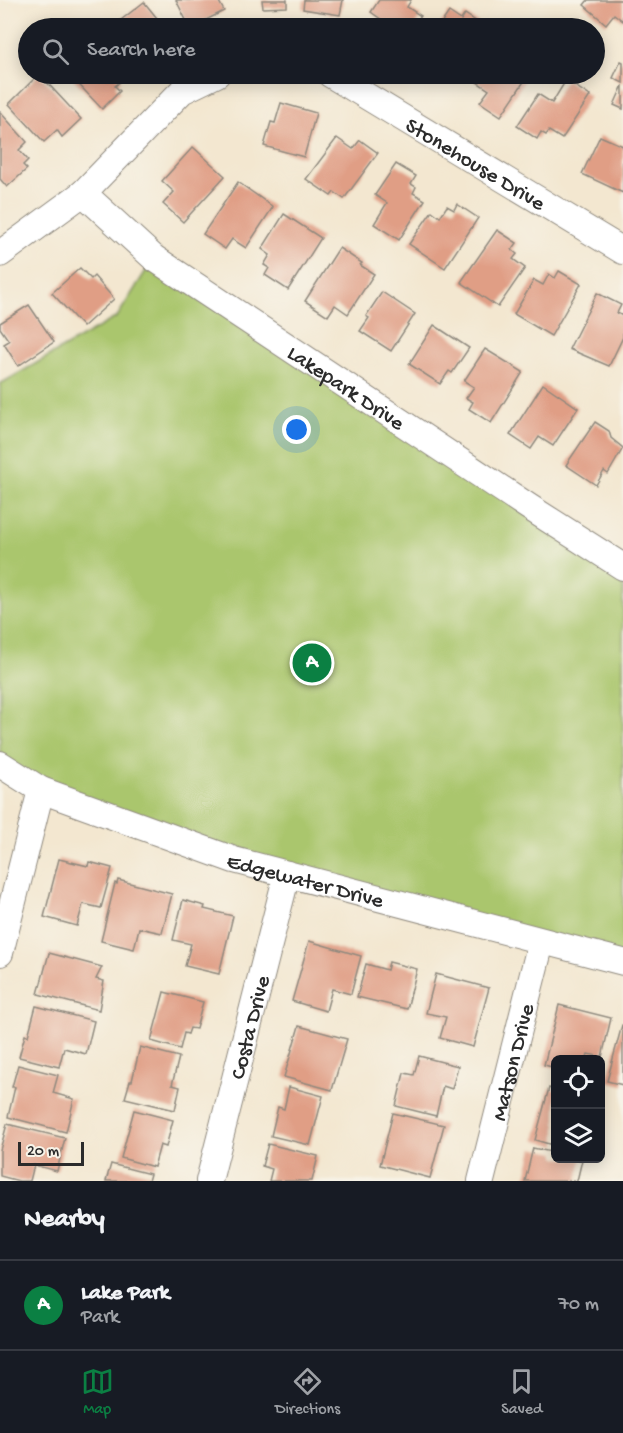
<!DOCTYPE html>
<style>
body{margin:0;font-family:"Gochi Hand",sans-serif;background:#242831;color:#f1f3f6}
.controls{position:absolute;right:18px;bottom:18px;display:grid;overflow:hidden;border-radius:9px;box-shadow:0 3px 15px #0003}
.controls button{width:54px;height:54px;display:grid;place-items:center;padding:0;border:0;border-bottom:2px solid #363941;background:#171b24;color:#f1f3f6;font:30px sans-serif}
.scale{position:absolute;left:18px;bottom:15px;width:66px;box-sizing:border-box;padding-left:6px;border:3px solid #2b2b2b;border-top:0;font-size:16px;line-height:21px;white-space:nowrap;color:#2b2b2b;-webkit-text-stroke:4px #f7f3e8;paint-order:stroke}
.you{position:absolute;left:297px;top:430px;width:21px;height:21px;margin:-15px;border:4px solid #fff;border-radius:50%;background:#1a73e8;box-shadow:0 0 0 9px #1a73e833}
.badge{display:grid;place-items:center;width:39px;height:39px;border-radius:50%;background:#0b8043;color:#fff;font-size:20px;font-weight:700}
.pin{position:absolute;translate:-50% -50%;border:3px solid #fff;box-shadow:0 2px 6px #0006}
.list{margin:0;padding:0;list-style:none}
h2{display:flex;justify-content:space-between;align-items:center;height:78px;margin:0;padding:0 24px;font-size:26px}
h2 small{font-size:20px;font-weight:400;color:#9ea1a6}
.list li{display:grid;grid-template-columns:39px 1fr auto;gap:18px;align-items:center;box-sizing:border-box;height:90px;padding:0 24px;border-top:2px solid #363941}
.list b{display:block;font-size:22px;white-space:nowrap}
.list p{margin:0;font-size:20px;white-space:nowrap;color:#9ea1a6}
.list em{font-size:20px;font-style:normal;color:#9ea1a6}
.icon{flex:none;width:33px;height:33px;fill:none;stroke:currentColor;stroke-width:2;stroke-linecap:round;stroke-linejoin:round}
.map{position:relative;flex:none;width:623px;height:1181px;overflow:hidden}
.search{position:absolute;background:#171b24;box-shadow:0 3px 15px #0003;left:18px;right:18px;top:18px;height:66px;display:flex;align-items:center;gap:15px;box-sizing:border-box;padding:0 21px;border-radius:33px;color:#9ea1a6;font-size:22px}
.sheet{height:168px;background:#171b24}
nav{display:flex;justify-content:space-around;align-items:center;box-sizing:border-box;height:84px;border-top:2px solid #363941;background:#171b24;font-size:16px;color:#9ea1a6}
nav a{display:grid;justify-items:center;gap:3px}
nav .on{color:#0b8043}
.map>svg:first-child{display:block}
.green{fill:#aac66d;stroke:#6a784c;stroke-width:1.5}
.building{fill:#e09e85}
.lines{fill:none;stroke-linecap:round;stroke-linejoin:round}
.minor-casing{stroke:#8f897e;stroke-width:28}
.minor{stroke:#fff;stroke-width:26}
.labels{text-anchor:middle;stroke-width:4.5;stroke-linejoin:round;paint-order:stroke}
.street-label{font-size:22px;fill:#2b2b2b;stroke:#f7f3e8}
</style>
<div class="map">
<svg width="623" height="1181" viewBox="0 0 623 1181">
<rect width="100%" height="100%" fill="#f7f3e8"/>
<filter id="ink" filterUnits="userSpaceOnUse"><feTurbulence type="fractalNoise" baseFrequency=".0167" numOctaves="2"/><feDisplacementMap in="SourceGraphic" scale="12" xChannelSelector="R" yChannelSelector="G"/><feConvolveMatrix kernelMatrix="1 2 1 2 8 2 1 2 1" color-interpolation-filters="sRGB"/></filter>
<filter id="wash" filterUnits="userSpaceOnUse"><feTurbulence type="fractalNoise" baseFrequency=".008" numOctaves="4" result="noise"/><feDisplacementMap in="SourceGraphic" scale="24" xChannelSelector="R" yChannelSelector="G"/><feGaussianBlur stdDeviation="1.35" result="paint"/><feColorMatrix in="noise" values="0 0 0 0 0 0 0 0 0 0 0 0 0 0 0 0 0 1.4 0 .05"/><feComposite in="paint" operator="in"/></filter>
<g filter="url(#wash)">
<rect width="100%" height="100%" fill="#f3e7d0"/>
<path class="green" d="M154,258L623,562V962L234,860L0,764V384L117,317Z"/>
<g id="blocks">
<g class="building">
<path d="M176,0H218L224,11L190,28Z"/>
<path d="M262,0H287V7L263,8Z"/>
<path d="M304,0H343L340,15L303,9Z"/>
<path d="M379,0H411L407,7L421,16L413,28H385L379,25L382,20L371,12Z"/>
<path d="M588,0H623V21L614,14L606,24L584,5Z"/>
<path d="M144,2L165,28H113L112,27Z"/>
<path d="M449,12L461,20L465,14L486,28H438Z"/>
<path d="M621,61L623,62V83L613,78Z"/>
<path d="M39,74L81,119L62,137L57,130L44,142L9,104Z"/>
<path d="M69,74H114L121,81L115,86L120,91L102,109Z"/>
<path d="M478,74H529L501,116L480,102L489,90L474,80Z"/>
<path d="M566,80L590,96L562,139L549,131L546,135L541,132L537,139L517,126L538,94L552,103Z"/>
<path d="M623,85V109L614,105Z"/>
<path d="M281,103L316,113L304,157L264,146L271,122L275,123Z"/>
<path d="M0,112L27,142L19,150L28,160L23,165L27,169L7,187L0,179Z"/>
<path d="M600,136L623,146V193L582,174Z"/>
<path d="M337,138L353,149L360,140L378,153L344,199L334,192L331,196L306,179Z"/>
<path d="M193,147L225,176L183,222L163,204L174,192L162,181Z"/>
<path d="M396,164L416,176L411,184L416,187L413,193L425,200L399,240L374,224L387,203L375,195Z"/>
<path d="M238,182L273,207L246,248L232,239L225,249L203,234Z"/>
<path d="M457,204L478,218L445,268L409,244L432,211L440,217L447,206L454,210Z"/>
<path d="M284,214L321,238L288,290L265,275L269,268L264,265L270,255L262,249Z"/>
<path d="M497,230L517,243L512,250L517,254L513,259L525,268L498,307L461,282Z"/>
<path d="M339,248L362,263L360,265L374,274L348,314L335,305L328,316L305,301Z"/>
<path d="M80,268L91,279L94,276L114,299L83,327L52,293Z"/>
<path d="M559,271L581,284L551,336L514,314L534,280L543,285L549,274L555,278Z"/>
<path d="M382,292L415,314L391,351L360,331L369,318L366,316Z"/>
<path d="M597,293L621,305L617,313L623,316V337L609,366L569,349Z"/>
<path d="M29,305L54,342L18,366L4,344L9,341L0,328V323Z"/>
<path d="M434,325L469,348L452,373L449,371L440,384L409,364Z"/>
<path d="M485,349L523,372L491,423L469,409L473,402L466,398L474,387L464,381Z"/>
<path d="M543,384L578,408L553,446L539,437L531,449L510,435Z"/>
<path d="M595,422L609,431L611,438L623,448L608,474L604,471L596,485L566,465Z"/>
<path d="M59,859L88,866L89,862L112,868L101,908L83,904L77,926L44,917Z"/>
<path d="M118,880L172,894L162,933L139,928L134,949L101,941L115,883L117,884Z"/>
<path d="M183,900L205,906L204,909L233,916L219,974L185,966L191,944L173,940Z"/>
<path d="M309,941L361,956L351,994L332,989L326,1011L292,1001Z"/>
<path d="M49,953L102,967L96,979L104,981L99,1010L38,994Z"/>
<path d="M389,962L417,969L407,1009L357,997L366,964L387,970Z"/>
<path d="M436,974L489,988L473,1047L440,1038L446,1017L426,1013Z"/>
<path d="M164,992L203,1002L196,1029L190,1028L188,1034L184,1033L180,1049L151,1041Z"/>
<path d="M559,1005L611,1018L602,1057L588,1054L586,1060H556V1068L544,1065Z"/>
<path d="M36,1006L94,1021L86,1054L64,1048L59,1067L19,1057L25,1035L28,1036Z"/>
<path d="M622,1025H623V1085L607,1081Z"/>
<path d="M299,1026L347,1039L332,1090L284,1077Z"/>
<path d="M140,1047L179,1057L172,1085L180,1087L175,1110L125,1098L130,1081H132Z"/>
<path d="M419,1056L458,1066L452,1089L443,1086L436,1116L396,1106L404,1073L414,1075Z"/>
<path d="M18,1065L58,1075L53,1093L74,1099L66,1132L8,1117L15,1087H12Z"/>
<path d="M289,1087L323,1096L310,1145L271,1136L278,1107L284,1109Z"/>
<path d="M549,1088L556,1090V1146L535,1140Z"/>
<path d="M134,1110L173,1120L166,1147L160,1145L154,1167L121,1158Z"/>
<path d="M393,1113L444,1125L430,1178L380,1165Z"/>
<path d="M7,1124L65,1138L57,1171L34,1165L30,1181H19L0,1176V1150Z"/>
<path d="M268,1144L318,1156L312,1181H269L272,1169L262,1166Z"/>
<path d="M533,1148L556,1153V1158L582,1160L577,1181H525Z"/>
<path d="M111,1164L150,1174L148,1181H106Z"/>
</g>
</g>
</g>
<g filter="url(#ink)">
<use href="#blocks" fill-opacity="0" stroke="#8f897e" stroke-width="1.5"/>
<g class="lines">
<g class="minor-casing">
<g id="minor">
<path id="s1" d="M330,74L623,251"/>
<path id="s2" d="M83,193L154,258L529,507L623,567"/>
<path d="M0,254L83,193L182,91L217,74"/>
<path id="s3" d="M0,764L41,790L234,860L623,962"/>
<path d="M0,953L41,790"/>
<path id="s4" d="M209,1181L287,874"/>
<path id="s5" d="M481,1181L541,942"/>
</g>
</g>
<use href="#minor" class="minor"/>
</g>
</g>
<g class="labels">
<g class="street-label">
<text dy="8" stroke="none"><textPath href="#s1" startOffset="171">Stonehouse Drive</textPath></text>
<text dy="8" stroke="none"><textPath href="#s2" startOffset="328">Lakepark Drive</textPath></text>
<text dy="8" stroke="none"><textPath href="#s3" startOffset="328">Edgewater Drive</textPath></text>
<text dy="8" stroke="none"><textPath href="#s4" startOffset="159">Costa Drive</textPath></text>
<text dy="8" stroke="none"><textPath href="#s5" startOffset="123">Matson Drive</textPath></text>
</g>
</g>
</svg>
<div class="controls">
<button><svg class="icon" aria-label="locate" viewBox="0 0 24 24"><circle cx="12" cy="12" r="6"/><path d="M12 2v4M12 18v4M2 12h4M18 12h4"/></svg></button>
<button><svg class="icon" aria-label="layers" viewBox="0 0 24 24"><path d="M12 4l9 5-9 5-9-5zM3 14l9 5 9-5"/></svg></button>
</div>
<div class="scale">20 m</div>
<div class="you"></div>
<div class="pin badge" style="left:312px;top:663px">A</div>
<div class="search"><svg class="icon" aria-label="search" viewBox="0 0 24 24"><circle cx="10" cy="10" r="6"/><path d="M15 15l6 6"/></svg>Search here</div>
</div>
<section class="sheet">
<h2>Nearby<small></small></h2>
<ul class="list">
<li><span class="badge">A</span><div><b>Lake Park</b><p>Park</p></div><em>70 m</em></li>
</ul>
</section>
<nav>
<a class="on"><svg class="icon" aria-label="map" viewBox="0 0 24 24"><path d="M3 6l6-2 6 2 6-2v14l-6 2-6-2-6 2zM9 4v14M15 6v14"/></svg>Map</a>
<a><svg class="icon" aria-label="directions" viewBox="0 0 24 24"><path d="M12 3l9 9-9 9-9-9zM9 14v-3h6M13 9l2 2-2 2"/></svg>Directions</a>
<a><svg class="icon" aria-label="saved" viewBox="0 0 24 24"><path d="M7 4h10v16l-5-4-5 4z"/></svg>Saved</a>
</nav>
